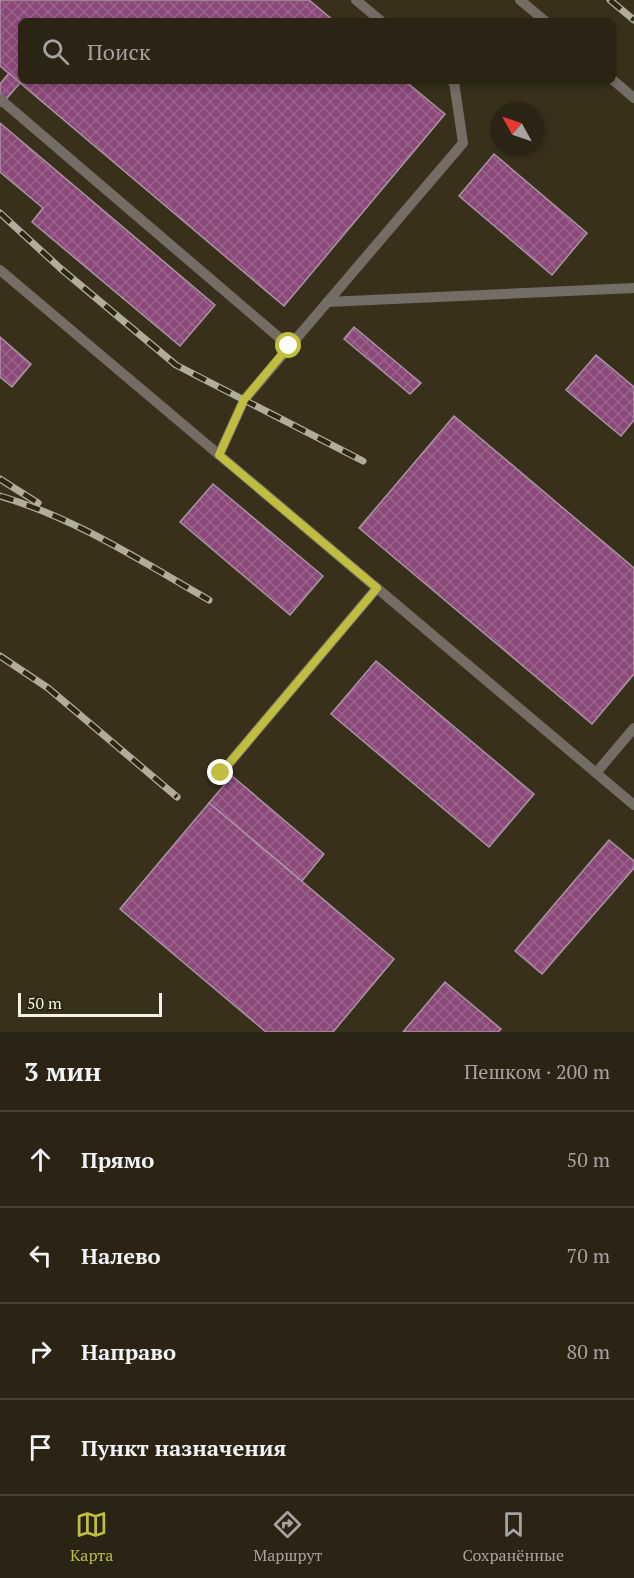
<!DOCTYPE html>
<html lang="ru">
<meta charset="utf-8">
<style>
body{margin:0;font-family:"PT Serif",serif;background:#373022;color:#f1f3f6}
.compass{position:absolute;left:490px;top:102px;width:54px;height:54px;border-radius:50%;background:#2b2415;box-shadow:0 3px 9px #0003;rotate:310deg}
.scale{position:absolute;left:18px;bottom:15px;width:144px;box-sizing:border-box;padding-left:6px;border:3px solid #f8f2e6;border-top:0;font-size:16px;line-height:21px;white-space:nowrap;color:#f8f2e6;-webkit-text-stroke:4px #2e2613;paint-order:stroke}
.stop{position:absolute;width:18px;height:18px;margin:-14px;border:4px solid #c0be40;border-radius:50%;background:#fff}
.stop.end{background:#c0be40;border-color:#fff;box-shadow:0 2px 6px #0008}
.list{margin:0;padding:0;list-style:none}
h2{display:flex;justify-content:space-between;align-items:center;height:78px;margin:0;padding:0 24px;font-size:26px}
h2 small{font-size:20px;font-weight:400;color:#a6a4a0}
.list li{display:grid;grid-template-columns:39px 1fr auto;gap:18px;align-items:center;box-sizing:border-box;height:96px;padding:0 24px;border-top:2px solid #474134}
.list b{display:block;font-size:22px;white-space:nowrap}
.list em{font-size:20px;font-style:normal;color:#a6a4a0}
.icon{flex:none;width:33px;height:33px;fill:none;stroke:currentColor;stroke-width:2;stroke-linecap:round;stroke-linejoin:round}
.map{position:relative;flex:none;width:634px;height:1032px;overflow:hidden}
.search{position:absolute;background:#2b2415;box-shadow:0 3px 9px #0003;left:18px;right:18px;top:18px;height:66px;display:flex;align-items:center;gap:15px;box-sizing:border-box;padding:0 21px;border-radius:9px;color:#a6a4a0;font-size:22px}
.sheet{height:462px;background:#2b2415}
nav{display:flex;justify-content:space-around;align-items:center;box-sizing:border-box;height:84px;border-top:2px solid #474134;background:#2b2415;font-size:16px;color:#a6a4a0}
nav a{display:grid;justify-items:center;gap:3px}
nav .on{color:#c0be40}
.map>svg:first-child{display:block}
.building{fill:url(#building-cross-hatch);stroke:#ab94a4;stroke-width:1.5}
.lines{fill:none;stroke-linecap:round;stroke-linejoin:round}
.lane{stroke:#756c65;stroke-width:10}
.rail-casing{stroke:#b3ac9d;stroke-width:7}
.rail{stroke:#2e2613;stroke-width:4.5;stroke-dasharray:14;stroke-linecap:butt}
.route{stroke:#c0be40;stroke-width:8}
</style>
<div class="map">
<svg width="634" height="1032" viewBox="0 0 634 1032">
<defs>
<pattern id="building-cross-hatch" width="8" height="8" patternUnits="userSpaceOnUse" patternTransform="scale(1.5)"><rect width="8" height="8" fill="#8a4979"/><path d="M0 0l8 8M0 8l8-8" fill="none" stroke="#9b648c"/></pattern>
</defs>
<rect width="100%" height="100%" fill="#39301c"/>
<g class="building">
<path d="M0,0H309L334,21H21V81H405L445,114L284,306L0,66Z"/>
<path d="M9,73L20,83L0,106V84Z"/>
<path d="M0,123L215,305L180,346L32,222L43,208L0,172Z"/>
<path d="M494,154L587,233L552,275L459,196Z"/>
<path d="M354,327L421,383L410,394L344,339Z"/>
<path d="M0,337L31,364L12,387L0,377Z"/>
<path d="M596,355L634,387V420L621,436L566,390Z"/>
<path d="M454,416L634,568V674L592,724L359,528Z"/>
<path d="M213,484L323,576L290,615L180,522Z"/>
<path d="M376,661L534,794L489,847L331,714Z"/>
<path d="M232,776L324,854L302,881L209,803Z"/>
<path d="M209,803L394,959L333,1032H266L120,909Z"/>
<path d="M609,840L634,861V868L542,974L515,951Z"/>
<path d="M445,982L501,1029L498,1032H403Z"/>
</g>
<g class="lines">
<g class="lane">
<path d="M356,0L381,21"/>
<path d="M520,0L545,21"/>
<path d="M613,80L634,98"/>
<path d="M0,99L289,346"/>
<path d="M0,270L634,805"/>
<path d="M327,302L634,288"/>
<path d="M219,455L244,400L463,143L454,82L452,81"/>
<path d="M221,773L377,588"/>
<path d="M596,773L634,728"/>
</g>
<g class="rail-casing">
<g id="rail">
<path d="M610,0L634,20"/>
<path d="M0,213L60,268L176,365L363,461"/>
<path d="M0,479L38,503"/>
<path d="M0,496C75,518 141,561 209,600"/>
<path d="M0,656L48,688L177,797"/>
</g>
</g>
<use href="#rail" class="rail"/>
</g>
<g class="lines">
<path class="route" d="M221,773L377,588L219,455L244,400L289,346"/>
</g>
</svg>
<svg class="compass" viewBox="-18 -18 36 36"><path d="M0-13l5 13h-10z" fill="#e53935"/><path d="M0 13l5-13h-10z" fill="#a6a4a0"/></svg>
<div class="scale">50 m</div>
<div class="stop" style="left:289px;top:346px"></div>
<div class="stop end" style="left:221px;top:773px"></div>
<div class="search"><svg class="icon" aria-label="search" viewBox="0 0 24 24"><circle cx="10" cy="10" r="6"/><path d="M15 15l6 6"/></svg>Поиск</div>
</div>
<section class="sheet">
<h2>3 мин<small>Пешком · 200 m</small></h2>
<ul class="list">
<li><svg class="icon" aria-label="ahead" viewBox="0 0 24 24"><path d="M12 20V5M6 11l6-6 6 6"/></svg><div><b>Прямо</b></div><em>50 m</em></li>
<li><svg class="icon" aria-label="left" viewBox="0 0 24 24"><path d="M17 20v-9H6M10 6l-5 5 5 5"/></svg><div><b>Налево</b></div><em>70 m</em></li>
<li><svg class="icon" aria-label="right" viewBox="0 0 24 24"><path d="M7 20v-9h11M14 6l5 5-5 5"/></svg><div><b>Направо</b></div><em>80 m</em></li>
<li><svg class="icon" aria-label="arrive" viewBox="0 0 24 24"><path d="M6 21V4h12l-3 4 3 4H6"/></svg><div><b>Пункт назначения</b></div></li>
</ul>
</section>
<nav>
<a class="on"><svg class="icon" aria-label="map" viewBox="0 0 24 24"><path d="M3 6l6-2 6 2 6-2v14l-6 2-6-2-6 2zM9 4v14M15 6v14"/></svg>Карта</a>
<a><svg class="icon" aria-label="directions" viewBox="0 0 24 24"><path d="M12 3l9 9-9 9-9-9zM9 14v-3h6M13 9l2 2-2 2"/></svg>Маршрут</a>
<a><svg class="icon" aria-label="saved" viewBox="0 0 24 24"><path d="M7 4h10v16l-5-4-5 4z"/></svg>Сохранённые</a>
</nav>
